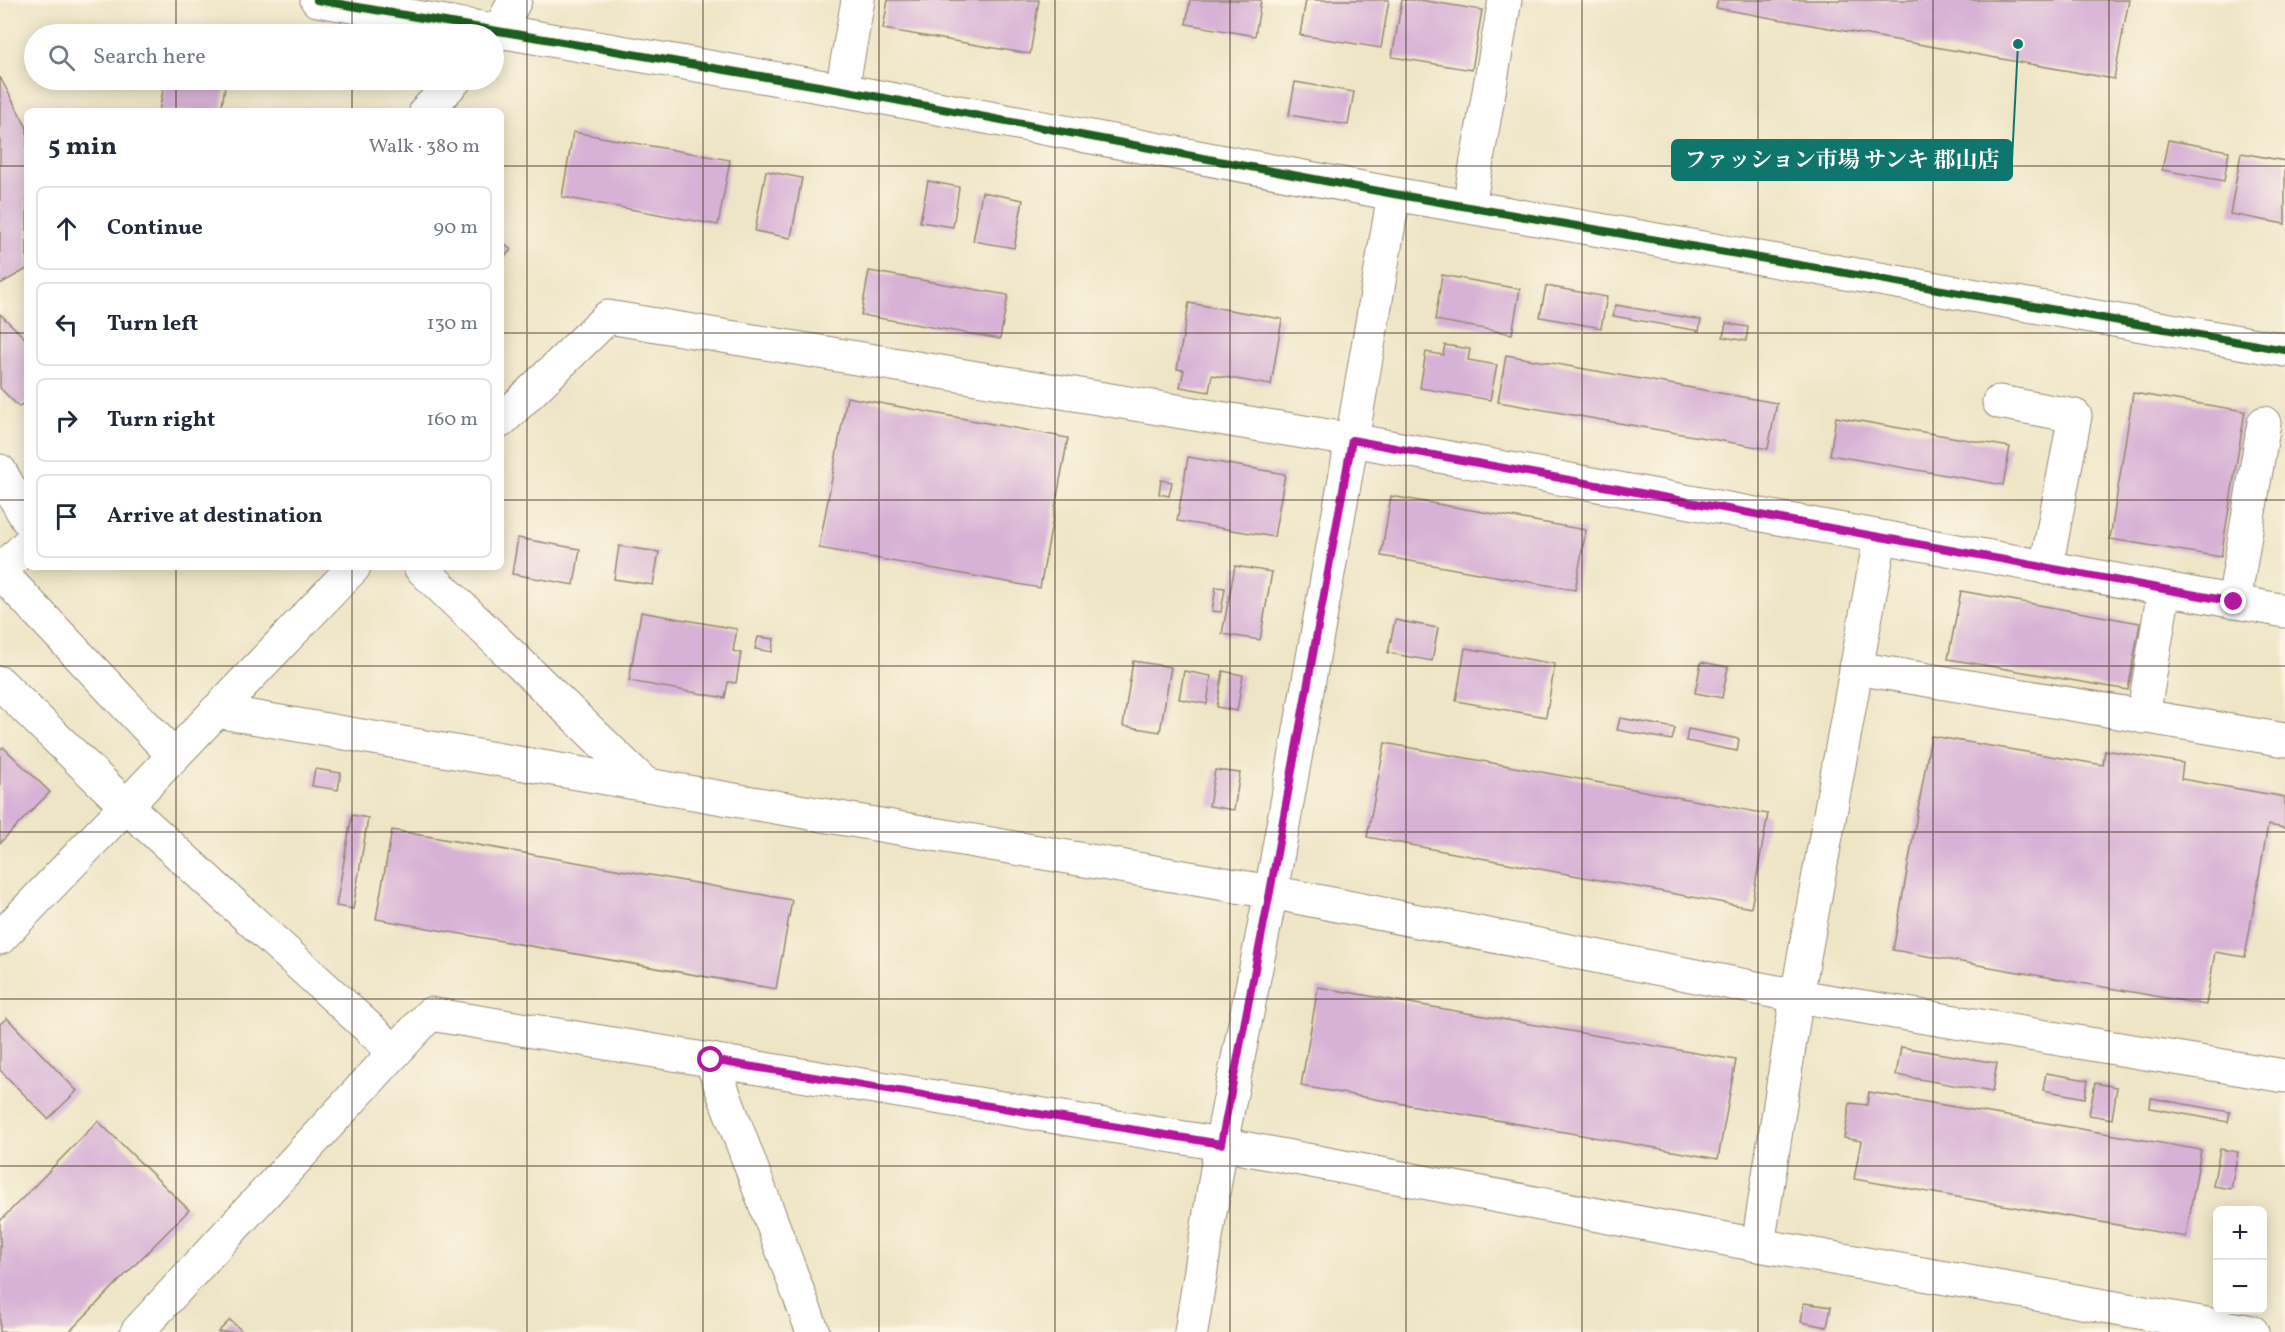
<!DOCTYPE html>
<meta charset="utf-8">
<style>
body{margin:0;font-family:Vollkorn,"Noto Serif JP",serif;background:#f6f6f7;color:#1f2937}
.controls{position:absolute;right:18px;bottom:18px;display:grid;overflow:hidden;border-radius:9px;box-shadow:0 3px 15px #0003}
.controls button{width:54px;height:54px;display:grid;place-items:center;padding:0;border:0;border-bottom:2px solid #e0e1e3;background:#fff;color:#1f2937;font:30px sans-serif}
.stop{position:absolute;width:18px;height:18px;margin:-14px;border:4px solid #b5179e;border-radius:50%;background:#fff}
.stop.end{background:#b5179e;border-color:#fff;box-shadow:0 2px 6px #0008}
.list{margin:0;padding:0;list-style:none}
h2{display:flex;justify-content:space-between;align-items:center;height:78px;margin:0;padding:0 24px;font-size:26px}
h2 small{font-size:20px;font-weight:400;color:#747a83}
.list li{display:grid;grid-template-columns:39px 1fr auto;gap:18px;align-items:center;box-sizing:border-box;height:84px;margin:0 12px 12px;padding:0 12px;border:2px solid #e0e1e3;border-radius:9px}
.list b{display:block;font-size:22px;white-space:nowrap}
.list em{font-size:20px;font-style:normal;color:#747a83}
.icon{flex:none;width:33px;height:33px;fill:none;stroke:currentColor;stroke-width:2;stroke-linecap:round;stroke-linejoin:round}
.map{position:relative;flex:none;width:2285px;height:1332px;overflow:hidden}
.search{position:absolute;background:#fff;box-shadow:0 3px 15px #0003;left:24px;top:24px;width:480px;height:66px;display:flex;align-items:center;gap:15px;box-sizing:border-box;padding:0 21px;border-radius:33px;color:#747a83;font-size:22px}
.panel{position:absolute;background:#fff;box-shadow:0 3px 15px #0003;left:24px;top:108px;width:480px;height:462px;border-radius:9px}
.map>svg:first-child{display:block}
.building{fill:#d8b2d6}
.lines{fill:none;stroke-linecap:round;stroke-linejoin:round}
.minor-casing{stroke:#948872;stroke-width:35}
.minor{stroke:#fff;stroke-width:33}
.cycleway-casing{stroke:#fcf5e5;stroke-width:11}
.cycleway{stroke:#1b5e20;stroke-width:8}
.route{stroke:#b5179e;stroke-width:8}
.grid{fill:none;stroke:#3b2a1e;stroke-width:1.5;stroke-opacity:0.55}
.leader{fill:none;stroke:#0f766e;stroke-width:2}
.callout-dot{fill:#0f766e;stroke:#fcf5e5;stroke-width:2}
.callout{fill:#0f766e;stroke:#0f766e;stroke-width:2}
.callout-label{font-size:22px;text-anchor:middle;font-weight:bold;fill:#fff}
</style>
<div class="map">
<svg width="2285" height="1332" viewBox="0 0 2285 1332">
<rect width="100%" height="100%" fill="#fcf5e5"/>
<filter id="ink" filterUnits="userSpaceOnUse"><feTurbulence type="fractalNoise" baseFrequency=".0167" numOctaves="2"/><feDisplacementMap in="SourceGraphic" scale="12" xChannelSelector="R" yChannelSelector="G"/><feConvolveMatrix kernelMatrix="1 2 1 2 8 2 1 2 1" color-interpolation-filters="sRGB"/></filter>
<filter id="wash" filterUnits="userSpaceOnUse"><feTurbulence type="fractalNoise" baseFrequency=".008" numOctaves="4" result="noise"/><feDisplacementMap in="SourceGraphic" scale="24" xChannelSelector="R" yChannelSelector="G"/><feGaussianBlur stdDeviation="1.35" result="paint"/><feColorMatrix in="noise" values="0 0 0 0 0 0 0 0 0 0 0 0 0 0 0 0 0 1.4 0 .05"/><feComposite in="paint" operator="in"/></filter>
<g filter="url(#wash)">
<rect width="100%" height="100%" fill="#eee5c6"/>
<g id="blocks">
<g class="building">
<path d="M888,0H1039L1030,54L883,29Z"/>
<path d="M1190,0H1261L1255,36L1186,24Z"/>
<path d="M1306,0H1389L1381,48L1300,35Z"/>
<path d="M1402,0H1420L1482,10L1472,70L1392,57Z"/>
<path d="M1718,0H2129L2114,79L1716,8Z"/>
<path d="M0,77L27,128V269L0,284Z"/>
<path d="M165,80H226L221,111H159Z"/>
<path d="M1295,82L1354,92L1348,125L1289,115Z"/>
<path d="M573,132L730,160L718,225L562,197Z"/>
<path d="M2168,140L2229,151L2224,181L2162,170Z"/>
<path d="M2241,153L2285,161V224L2230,214Z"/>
<path d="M766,171L802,178L791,238L755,231Z"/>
<path d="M928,181L959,187L953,227L920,222Z"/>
<path d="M982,192L1023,200L1014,248L973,241Z"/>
<path d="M501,240L511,250L501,260Z"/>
<path d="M869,271L1008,295L1000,339L861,315Z"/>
<path d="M1442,275L1520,289L1512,334L1435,320Z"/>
<path d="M1546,286L1607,297L1601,328L1540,317Z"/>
<path d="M1189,303L1282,319L1271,385L1212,375L1209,392L1180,387L1184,370L1177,369Z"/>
<path d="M1616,305L1701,320L1699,331L1613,316Z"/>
<path d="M0,314L27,340V399L19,407L0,388Z"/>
<path d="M1726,323L1748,327L1746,341L1723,337Z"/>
<path d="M1445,345L1470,349L1468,360L1497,365L1490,400L1420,388L1426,352L1443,355Z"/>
<path d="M1506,355L1777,403L1768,449L1498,402Z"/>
<path d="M2133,393L2245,411L2221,557L2110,539Z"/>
<path d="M847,397L1068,438L1040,588L819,548Z"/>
<path d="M1836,417L2010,447L2003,485L1830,455Z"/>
<path d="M1188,457L1285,474L1274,537L1177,521Z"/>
<path d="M1161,480L1172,482L1169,496L1159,494Z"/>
<path d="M1391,496L1586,530L1575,590L1381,556Z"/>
<path d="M518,538L580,549L574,585L512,574Z"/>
<path d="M619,546L659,552L653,585L614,579Z"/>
<path d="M1235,566L1272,572L1260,640L1222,634Z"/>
<path d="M1216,587L1225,588L1221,612L1212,611Z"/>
<path d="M1961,591L2140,623L2128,690L1948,659Z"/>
<path d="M641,612L737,629L733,651L741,653L736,683L728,682L725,698L629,681Z"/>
<path d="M1395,620L1438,628L1432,661L1388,653Z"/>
<path d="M758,637L774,639L772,652L755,649Z"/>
<path d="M1465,648L1555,664L1546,717L1456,701Z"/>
<path d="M1133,661L1171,667L1160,732L1123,726Z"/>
<path d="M1701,662L1728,667L1722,698L1695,693Z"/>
<path d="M1184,671L1211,676L1207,704L1179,699Z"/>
<path d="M1223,671L1243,675L1237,711L1217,707Z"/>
<path d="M1620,718L1675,728L1672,740L1617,730Z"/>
<path d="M1688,729L1739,739L1737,751L1686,741Z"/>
<path d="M1931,736L2103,765L2105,750L2183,763L2181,779L2285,797V828L2268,825L2245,957L2215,952L2206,1005L1893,950Z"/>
<path d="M1385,743L1768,814L1751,908L1367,837Z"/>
<path d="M3,747L50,792L0,843V750Z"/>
<path d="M315,769L341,773L338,790L312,786Z"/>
<path d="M1215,770L1240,773L1234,810L1209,806Z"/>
<path d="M352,815L368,818L353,909L336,906Z"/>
<path d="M392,830L792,900L776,989L376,919Z"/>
<path d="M1318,987L1736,1060L1718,1159L1301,1086Z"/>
<path d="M7,1018L77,1091L48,1119L0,1070V1024Z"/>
<path d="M1901,1047L1997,1063L1992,1092L1896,1075Z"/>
<path d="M2046,1073L2088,1080L2085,1098L2043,1090Z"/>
<path d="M2095,1083L2117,1087L2112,1119L2089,1115Z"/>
<path d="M1869,1092L2201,1150L2186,1237L1854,1179L1861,1141L1844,1138L1850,1103L1867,1105Z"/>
<path d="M2151,1098L2230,1112L2228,1122L2150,1108Z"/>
<path d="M98,1121L189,1210L69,1332H0V1221Z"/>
<path d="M2220,1149L2238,1152L2231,1189L2213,1186Z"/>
<path d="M1804,1303L1831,1307L1827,1327L1801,1322Z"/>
<path d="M230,1320L243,1332H218Z"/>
</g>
</g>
</g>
<g filter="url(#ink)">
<use href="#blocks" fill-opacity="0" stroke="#948872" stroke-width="1.5"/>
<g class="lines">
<g class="minor-casing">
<g id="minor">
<path d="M317,0L842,90L1394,194L2285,350"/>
<path d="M494,37L499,31L515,0"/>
<path d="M842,90L858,0"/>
<path d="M426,111L455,80"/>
<path d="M1469,206L1505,0"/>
<path d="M1999,402L2075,416L2046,568"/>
<path d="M501,421L608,317L1352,440L2285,611"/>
<path d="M0,471L27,519"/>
<path d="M420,567L645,784"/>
<path d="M0,572L173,755"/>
<path d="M0,572L27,545"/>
<path d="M2234,602L2264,423"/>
<path d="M1856,668L2285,740"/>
<path d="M0,683L125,805L395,1052"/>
<path d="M216,711L1271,892L1797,996L2285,1076"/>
<path d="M2143,717L2164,590"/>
<path d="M0,938L354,567"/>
<path d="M711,1060L813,1332"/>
<path d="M1758,1245L1797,996L1880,538"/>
<path d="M137,1332L430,1014L1221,1144L1758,1245L2252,1332"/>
<path d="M1191,1332L1221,1144L1271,892L1352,440L1394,194"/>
</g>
</g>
<use href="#minor" class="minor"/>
<g class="cycleway-casing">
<path id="cycleway" d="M317,0L842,90L1394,194L2285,350"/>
</g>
<use href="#cycleway" class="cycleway"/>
</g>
</g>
<g class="lines" filter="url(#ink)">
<path class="route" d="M711,1060L1221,1144L1270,892L1352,440L2234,602"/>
</g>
<path class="grid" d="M176,0V34M352,0V34M527,0V1332M703,0V1332M879,0V1332M1055,0V1332M1230,0V1332M1406,0V1332M1582,0V1332M1758,0V1332M1933,0V1332M2109,0V1332M176,80V111M352,80V111M0,166H27M501,166H2285M0,333H27M501,333H2285M0,500H27M501,500H2285M176,567V1332M352,567V1332M0,666H2285M0,832H2285M0,999H2285M0,1166H2285"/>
<path class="leader" d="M2018 44L2012 160"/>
<circle class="callout-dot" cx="2018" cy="44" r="6"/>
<rect class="callout" x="1672" y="140" width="340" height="40" rx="6"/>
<g class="callout-label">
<text x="1842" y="167">ファッション市場 サンキ 郡山店</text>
</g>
</svg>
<div class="controls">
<button>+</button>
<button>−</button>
</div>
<div class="stop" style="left:711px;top:1060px"></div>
<div class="stop end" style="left:2234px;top:602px"></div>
<div class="search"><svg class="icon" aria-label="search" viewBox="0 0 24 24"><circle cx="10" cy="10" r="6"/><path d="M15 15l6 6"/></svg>Search here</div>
<section class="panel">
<h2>5 min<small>Walk · 380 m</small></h2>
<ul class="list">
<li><svg class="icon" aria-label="ahead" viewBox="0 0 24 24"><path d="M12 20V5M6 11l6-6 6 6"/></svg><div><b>Continue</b></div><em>90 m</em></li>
<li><svg class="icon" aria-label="left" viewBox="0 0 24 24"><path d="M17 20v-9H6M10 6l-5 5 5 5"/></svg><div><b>Turn left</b></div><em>130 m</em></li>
<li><svg class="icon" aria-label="right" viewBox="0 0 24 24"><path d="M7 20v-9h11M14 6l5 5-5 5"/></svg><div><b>Turn right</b></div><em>160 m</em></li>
<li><svg class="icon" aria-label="arrive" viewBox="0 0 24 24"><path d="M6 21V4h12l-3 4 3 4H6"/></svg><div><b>Arrive at destination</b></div></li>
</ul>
</section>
</div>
